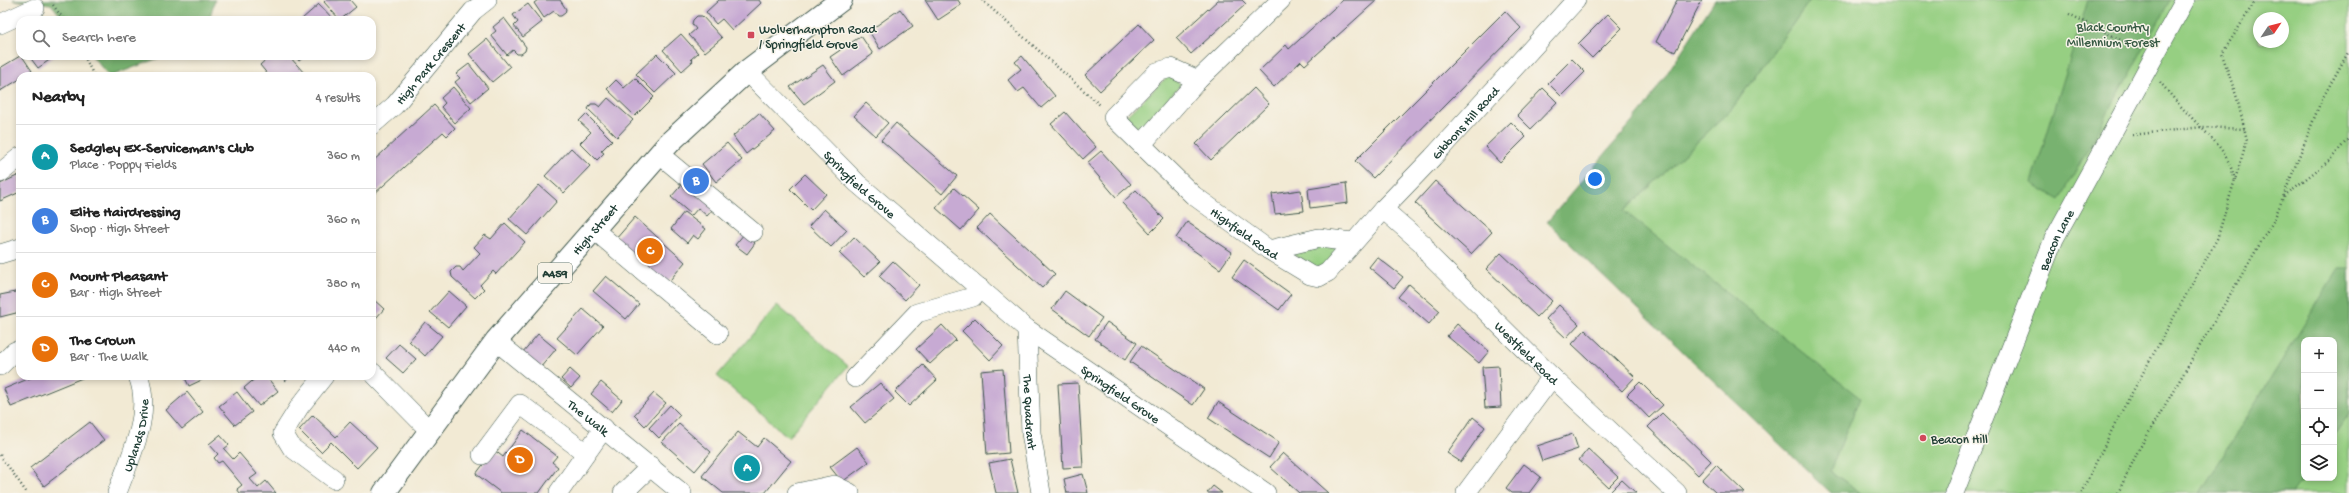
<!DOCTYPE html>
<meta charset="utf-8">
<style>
body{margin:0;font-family:"Gochi Hand",sans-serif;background:#f2f2f2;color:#222}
.controls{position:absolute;right:12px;bottom:12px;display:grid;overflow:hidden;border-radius:8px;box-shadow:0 2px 6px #0003}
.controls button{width:36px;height:36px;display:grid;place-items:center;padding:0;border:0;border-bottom:1px solid #e0e0e0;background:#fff;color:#222;font:20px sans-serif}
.compass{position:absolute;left:2253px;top:12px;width:36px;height:36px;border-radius:50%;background:#fff;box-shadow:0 2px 6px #0003;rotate:55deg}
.you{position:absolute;left:1595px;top:179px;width:14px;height:14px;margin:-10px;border:3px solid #fff;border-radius:50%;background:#1a73e8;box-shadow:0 0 0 6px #1a73e833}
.badge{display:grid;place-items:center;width:26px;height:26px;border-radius:50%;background:#db2777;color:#fff;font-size:13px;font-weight:700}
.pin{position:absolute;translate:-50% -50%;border:2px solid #fff;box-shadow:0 1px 4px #0006}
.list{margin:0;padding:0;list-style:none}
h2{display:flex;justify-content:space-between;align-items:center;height:52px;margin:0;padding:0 16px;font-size:17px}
h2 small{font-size:13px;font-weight:400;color:#767676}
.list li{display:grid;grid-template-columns:26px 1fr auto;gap:12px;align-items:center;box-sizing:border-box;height:64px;padding:0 16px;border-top:1px solid #e0e0e0}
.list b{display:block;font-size:15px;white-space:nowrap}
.list p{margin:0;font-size:13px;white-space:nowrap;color:#767676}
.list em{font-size:13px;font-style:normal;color:#767676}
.icon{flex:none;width:22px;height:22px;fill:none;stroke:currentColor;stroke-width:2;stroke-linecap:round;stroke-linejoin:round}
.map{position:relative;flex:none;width:2349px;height:493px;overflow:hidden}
.search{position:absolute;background:#fff;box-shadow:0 2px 6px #0003;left:16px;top:16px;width:360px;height:44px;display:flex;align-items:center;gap:10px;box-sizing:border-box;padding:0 14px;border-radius:12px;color:#767676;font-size:15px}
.panel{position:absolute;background:#fff;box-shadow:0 2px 6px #0003;left:16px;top:72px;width:360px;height:308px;border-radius:12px}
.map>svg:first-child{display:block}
.green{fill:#96cf82;stroke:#5a865b;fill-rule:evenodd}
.forest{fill:#78b270;stroke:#4c7852}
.building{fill:#c7aad3}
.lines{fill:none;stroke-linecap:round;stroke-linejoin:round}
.minor-casing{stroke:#3f574c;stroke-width:20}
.major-casing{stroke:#3f574c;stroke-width:24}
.path{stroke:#3f574c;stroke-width:2.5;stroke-dasharray:1 3;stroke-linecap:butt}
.minor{stroke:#fff;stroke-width:19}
.major{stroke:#fff;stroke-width:22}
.poi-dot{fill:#d1495b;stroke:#f7f3e8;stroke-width:1.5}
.labels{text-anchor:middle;stroke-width:3;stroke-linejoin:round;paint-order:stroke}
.shield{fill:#f7f3e8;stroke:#60746a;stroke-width:1}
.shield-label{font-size:12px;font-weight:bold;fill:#1f3d34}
.park-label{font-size:13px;fill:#375a44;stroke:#f7f3e8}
.poi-label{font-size:13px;fill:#1f3d34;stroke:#f7f3e8;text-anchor:start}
.street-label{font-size:13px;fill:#1f3d34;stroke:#f7f3e8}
</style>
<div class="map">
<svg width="2349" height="493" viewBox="0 0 2349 493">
<rect width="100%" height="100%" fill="#f7f3e8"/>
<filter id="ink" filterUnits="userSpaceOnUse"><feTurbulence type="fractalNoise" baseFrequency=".025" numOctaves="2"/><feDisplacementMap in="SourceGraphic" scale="8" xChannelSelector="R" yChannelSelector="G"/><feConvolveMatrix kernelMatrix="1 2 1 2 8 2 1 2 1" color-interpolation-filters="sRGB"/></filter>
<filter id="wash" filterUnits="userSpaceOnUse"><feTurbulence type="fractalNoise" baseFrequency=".012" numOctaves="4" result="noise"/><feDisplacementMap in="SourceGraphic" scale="16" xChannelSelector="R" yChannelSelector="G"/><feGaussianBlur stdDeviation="0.9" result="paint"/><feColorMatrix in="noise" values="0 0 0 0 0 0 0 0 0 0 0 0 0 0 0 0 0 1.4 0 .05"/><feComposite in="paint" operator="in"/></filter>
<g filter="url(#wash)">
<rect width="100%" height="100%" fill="#f2ead4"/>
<g class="green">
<path d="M1810,0H2349V493H1861L1830,471L1624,211L1731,110ZM2259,18H2283V42H2259ZM2304,340H2334V478H2304Z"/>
<path d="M1169,75L1181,85L1136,132L1123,119Z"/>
<path d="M1315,243L1341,248L1324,269L1315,268L1287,251Z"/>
<path d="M777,305L848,366L788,437L717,376Z"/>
</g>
<g class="forest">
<path d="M13,0H215L209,20H64L51,4Z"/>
<path d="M1715,0H1810L1731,110L1624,211L1860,398L1830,471L1861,493H1831L1547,222L1645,107Z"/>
<path d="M2088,0H2170L2060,200L2032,183Z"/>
<path d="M92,56H164L111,76H109Z"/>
<path d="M2339,268H2349V414L2334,435V340H2304V478L2293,493H2200Z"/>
</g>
<g id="blocks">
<g class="building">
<path d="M326,0H350L356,7L340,20L324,2Z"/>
<path d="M538,0H560L566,9L565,13L561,16H558L554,11L544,18L534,3Z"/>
<path d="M719,0H759L761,3L732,30L722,19L716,24L706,12Z"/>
<path d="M925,0H958L961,5L938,20Z"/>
<path d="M1218,0H1242L1246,4L1191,54L1176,38Z"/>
<path d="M1343,0H1377L1305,65L1301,61L1274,87L1259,71L1286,45L1289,49Z"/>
<path d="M1677,0H1702L1675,52L1656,42Z"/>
<path d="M319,4L334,20H303L302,19Z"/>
<path d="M528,4L542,22L523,37L514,26L518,22L513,15Z"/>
<path d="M900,9L913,26L880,49L869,31Z"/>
<path d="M1505,11L1521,28L1373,178L1355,161Z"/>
<path d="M1608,14L1622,28L1592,58L1578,44Z"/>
<path d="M697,16H702L722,38L705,52L689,35L696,29L692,24L693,20Z"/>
<path d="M504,18L526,47L525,51L521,54H517L513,50L507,55L491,35L496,31L493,27Z"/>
<path d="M1139,24L1154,40L1100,91L1085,75Z"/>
<path d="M681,34L698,53L691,59L693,61L682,71L663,50Z"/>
<path d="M861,36L873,54L843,76L830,57Z"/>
<path d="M487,39L510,67L492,82L469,54Z"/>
<path d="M657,54L676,73L655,93L636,74Z"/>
<path d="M20,56H22L32,71L20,76V79L0,91V68Z"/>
<path d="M29,56H55L38,68Z"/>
<path d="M270,56H289L305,74L302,76H269L260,65Z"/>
<path d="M295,56H305L299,61Z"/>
<path d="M1022,56L1055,96L1041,108L1024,88L1018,92L1008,80L1021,69L1015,62Z"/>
<path d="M1572,59L1585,72L1561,96L1548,83Z"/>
<path d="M469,64L488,88L471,102L455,82L460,78L456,74Z"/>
<path d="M823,65L835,81L804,104L790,87Z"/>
<path d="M635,78L654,97L635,116L607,89L616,80L624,88Z"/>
<path d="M453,87L471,108L455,123L441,107L445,103L441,98Z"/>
<path d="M1254,88L1269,104L1211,160L1196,144Z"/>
<path d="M1543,88L1557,102L1531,129L1517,115Z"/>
<path d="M608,98L633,120L617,137L588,109L591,104H596L600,107Z"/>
<path d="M866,103L888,123L876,136L854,116Z"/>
<path d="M434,105L455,128L447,136L443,132L374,194L372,192V162Z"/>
<path d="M1065,112L1096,147L1083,159L1051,124Z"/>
<path d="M759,113L775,131L746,154L733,136Z"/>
<path d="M586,114L612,140L601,151L604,153L597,160L580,143L591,132L579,121Z"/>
<path d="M1511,122L1526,137L1500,163L1485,147Z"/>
<path d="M896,123L957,176L942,194L881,140Z"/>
<path d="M727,143L742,160L716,182L702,164Z"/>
<path d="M571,148L590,166L564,193L545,176Z"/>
<path d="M1101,151L1131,184L1116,197L1087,163Z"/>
<path d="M805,174L826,194L811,210L790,189Z"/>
<path d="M19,175L20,192L0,201V184Z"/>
<path d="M685,181L715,207L707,216L698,208L692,215L671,197Z"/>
<path d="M1435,181L1492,232L1471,254L1415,203Z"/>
<path d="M1346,183L1348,203L1310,208L1308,189Z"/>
<path d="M539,185L557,201L527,235L509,219Z"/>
<path d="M954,188L979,210L961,230L936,208Z"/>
<path d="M1136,190L1164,219L1150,233L1122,203Z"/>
<path d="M1301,190L1304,211L1275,214L1272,194Z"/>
<path d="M824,209L847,230L831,247L809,226Z"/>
<path d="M684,212L706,229L698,239L693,235L687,243L671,229Z"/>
<path d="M990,214L1055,274L1042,288L977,228Z"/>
<path d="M635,217L685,262L666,285L615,240Z"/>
<path d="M1187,222L1232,252L1220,269L1176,238Z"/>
<path d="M505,223L525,242L496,274L493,271L480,285L484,289L475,298L452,277L451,272L456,267H460L463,271L480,253L474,247L485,235L491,239Z"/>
<path d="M744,234L755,243L747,254L735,245Z"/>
<path d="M854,237L880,262L864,277L839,253Z"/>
<path d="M1501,253L1552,301L1537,317L1486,269Z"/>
<path d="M1377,257L1403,277L1394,288L1369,267Z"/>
<path d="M1244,260L1291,294L1279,310L1232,277Z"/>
<path d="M893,261L919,285L905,300L879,276Z"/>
<path d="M606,276L639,304L626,319L593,291Z"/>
<path d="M1409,284L1440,311L1429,324L1398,297Z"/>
<path d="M20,291V312L0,317V295Z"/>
<path d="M449,291L466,306L448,327L430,312Z"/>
<path d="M1065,291L1102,318L1089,336L1052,309Z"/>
<path d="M372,298L384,309L376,318L372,314Z"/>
<path d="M1559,305L1579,324L1566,338L1546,319Z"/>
<path d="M583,309L603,326L577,355L557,338Z"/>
<path d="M975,318L1003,346L990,360L962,331Z"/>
<path d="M425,322L442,336L425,356L409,341Z"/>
<path d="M1107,322L1137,343L1125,360L1095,339Z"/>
<path d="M1457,324L1489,351L1479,363L1447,336Z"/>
<path d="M942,325L956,340L930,364L916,349Z"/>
<path d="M1585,330L1635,377L1622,391L1572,344Z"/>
<path d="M538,334L556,349L540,368L522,353Z"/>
<path d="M399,344L416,359L403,373L386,358Z"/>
<path d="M1141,346L1204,389L1193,405L1130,362Z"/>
<path d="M923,365L937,380L909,406L895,392Z"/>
<path d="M1499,366L1501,407L1485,408L1482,367Z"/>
<path d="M570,369L580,378L571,388L561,379Z"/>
<path d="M1003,369L1009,453L987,455L981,371Z"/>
<path d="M35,376H87L11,407L4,389Z"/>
<path d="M184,376H210L189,386Z"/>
<path d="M258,376H266L278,391L259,406L244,388Z"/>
<path d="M281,376H291L285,381Z"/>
<path d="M601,382L622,400L612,412L591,394Z"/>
<path d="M1640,382L1663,405L1649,418L1627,395Z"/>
<path d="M880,383L894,399L865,423L851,407Z"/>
<path d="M1078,383L1083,467L1063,468L1058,384Z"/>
<path d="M187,392L203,412L182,429L166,410Z"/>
<path d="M237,392L252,412L235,425L219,406Z"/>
<path d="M654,393L666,403L645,426L634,415Z"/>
<path d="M1218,402L1279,442L1269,458L1208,418Z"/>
<path d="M670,405L680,415L659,438L649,428Z"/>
<path d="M1662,413L1711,461L1698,475L1648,427Z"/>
<path d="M313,415L336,437L350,422L377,447L357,468L331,442L321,452L299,430Z"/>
<path d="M1473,417L1485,427L1461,462L1447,453Z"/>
<path d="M90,422L104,440L44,486L30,468Z"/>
<path d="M679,424L711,452L695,471L662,442Z"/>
<path d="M523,430L557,456L552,462L558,467L539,493H501L476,474L494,450L503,457Z"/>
<path d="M738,432L757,447L764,438L791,461L765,493H723L702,476Z"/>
<path d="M1573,434L1578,449L1542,461L1537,446Z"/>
<path d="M220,435L229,445L224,449L233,459L239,453L257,474L250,479L258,488L266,481L276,493H240L237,489L242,485L222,461L218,463L214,458L218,454L209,444Z"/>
<path d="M857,447L869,462L842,482L830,467Z"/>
<path d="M1588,449L1618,477L1608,487L1579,460Z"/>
<path d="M1283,453L1328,493H1299L1270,467Z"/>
<path d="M1010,459L1018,493H996L989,463Z"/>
<path d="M1524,464L1541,477L1529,493H1512L1506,488Z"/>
<path d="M1716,465L1745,493H1716L1702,480Z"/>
<path d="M1083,474L1088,493H1067L1064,479Z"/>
<path d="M1622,480L1636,493H1613L1611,491Z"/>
<path d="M1213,486L1222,493H1207Z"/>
</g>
</g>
</g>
<g filter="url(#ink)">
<use href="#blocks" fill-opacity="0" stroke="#3f574c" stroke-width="1"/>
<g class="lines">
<g class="minor-casing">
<g id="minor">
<path d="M0,24L35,8"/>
<path id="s1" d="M747,71L857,183L1027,329L1266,493"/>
<path id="s2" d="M1198,80L1171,68L1157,72L1113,117L1193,195L1269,250L1310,275L1319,277L1328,272L1383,209L1433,157L1576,0"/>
<path id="s3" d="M372,125L395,105L473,11L487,0"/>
<path d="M1142,144L1198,80L1281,0"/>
<path d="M659,154L753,232"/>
<path d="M0,173L20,157"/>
<path id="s4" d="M1383,209L1423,244L1430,256L1552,377L1677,493"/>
<path d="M593,229L718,334"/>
<path d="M1269,250L1319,238L1352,242"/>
<path d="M0,254L20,248"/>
<path id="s5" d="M1027,329L1031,433L1041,493"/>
<path id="s6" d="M496,341L682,493"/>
<path d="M0,366L15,351L20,350"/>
<path d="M372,372L429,430"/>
<path d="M324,376L300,406L283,433L292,448L334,479"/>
<path d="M855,378L917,313L973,297L980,288"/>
<path d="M482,455L520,404L586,453"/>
<path d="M559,492L604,428"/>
<path id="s7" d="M117,493C130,457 153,414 138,376"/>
<path d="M623,493L651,466"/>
<path d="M797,493L834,485L850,493"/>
<path d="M1466,493L1552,377"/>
<path id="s8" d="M1954,493L2054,239L2185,0"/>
</g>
</g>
<g class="major-casing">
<g id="major">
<path id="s9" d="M384,493L496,341L670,142L747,71L841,0"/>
</g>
</g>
<g class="path">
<path d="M982,0L1101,106"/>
<path d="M53,5L64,20"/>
<path d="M2069,14L2139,49"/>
<path d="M84,56L94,76"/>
<path d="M2160,82C2170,94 2180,106 2191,117C2212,140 2226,147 2235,180"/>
<path d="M2132,135L2202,127L2245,129"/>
<path d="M2284,196L2330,160L2349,138"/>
<path d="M0,455L27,493"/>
<path d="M2081,493L2117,420L2217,239L2247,140L2237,98L2222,54L2256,0"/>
<path d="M2118,493L2138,451L2274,220L2321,101L2349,51"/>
</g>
<use href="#minor" class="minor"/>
<use href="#major" class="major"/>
</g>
</g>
<g class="poi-dot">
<rect x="747" y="31" width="8" height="8" rx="2"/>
<circle cx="1923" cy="438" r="4"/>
</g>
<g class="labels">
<rect class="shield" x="538" y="263" width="34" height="20" rx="3"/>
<g class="shield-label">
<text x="555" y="277">A459</text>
</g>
<g class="park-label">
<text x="2113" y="31">Black Country<tspan x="2113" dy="15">Millennium Forest</tspan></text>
</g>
<g class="poi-label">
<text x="759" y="33">Wolverhampton Road<tspan x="759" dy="15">/ Springfield Grove</tspan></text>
<text x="1931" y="443">Beacon Hill</text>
</g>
<g class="street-label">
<text dy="5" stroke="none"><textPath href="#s3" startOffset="85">High Park Crescent</textPath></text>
<text dy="5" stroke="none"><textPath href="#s2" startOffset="583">Gibbons Hill Road</textPath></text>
<text dy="5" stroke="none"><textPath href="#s1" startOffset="160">Springfield Grove</textPath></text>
<text dy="5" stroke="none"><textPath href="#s9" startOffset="338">High Street</textPath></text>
<text dy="5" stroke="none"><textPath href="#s2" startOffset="283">Highfield Road</textPath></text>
<text dy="5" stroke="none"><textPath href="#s8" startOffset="273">Beacon Lane</textPath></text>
<text dy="5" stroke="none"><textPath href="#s4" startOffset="204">Westfield Road</textPath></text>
<text dy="5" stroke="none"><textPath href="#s1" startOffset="495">Springfield Grove</textPath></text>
<text dy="5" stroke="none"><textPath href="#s5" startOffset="83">The Quadrant</textPath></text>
<text dy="5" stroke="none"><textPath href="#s6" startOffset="120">The Walk</textPath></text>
<text dy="5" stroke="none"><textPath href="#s7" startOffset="61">Uplands Drive</textPath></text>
</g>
</g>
</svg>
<div class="controls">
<button>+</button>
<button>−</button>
<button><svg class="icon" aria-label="locate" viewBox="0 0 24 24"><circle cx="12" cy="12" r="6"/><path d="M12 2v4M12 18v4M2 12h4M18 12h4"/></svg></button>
<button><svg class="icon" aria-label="layers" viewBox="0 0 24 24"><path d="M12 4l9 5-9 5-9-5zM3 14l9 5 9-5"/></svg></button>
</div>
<svg class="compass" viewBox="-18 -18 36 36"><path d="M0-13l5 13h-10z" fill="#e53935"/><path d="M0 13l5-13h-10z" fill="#767676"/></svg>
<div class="you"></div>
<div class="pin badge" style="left:747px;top:468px;background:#0f9aa8">A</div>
<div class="pin badge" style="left:696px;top:181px;background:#3f7fe0">B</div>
<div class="pin badge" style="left:650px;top:251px;background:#e8710a">C</div>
<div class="pin badge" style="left:520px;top:460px;background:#e8710a">D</div>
<div class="search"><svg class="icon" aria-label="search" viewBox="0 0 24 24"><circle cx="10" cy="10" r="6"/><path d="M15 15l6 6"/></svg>Search here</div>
<section class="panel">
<h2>Nearby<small>4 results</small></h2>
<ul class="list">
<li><span class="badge" style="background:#0f9aa8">A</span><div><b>Sedgley Ex-Serviceman's Club</b><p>Place · Poppy Fields</p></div><em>360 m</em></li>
<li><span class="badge" style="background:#3f7fe0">B</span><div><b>Elite Hairdressing</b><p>Shop · High Street</p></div><em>360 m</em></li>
<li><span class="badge" style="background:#e8710a">C</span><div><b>Mount Pleasant</b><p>Bar · High Street</p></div><em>380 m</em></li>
<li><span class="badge" style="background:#e8710a">D</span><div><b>The Crown</b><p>Bar · The Walk</p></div><em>440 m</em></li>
</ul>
</section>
</div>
